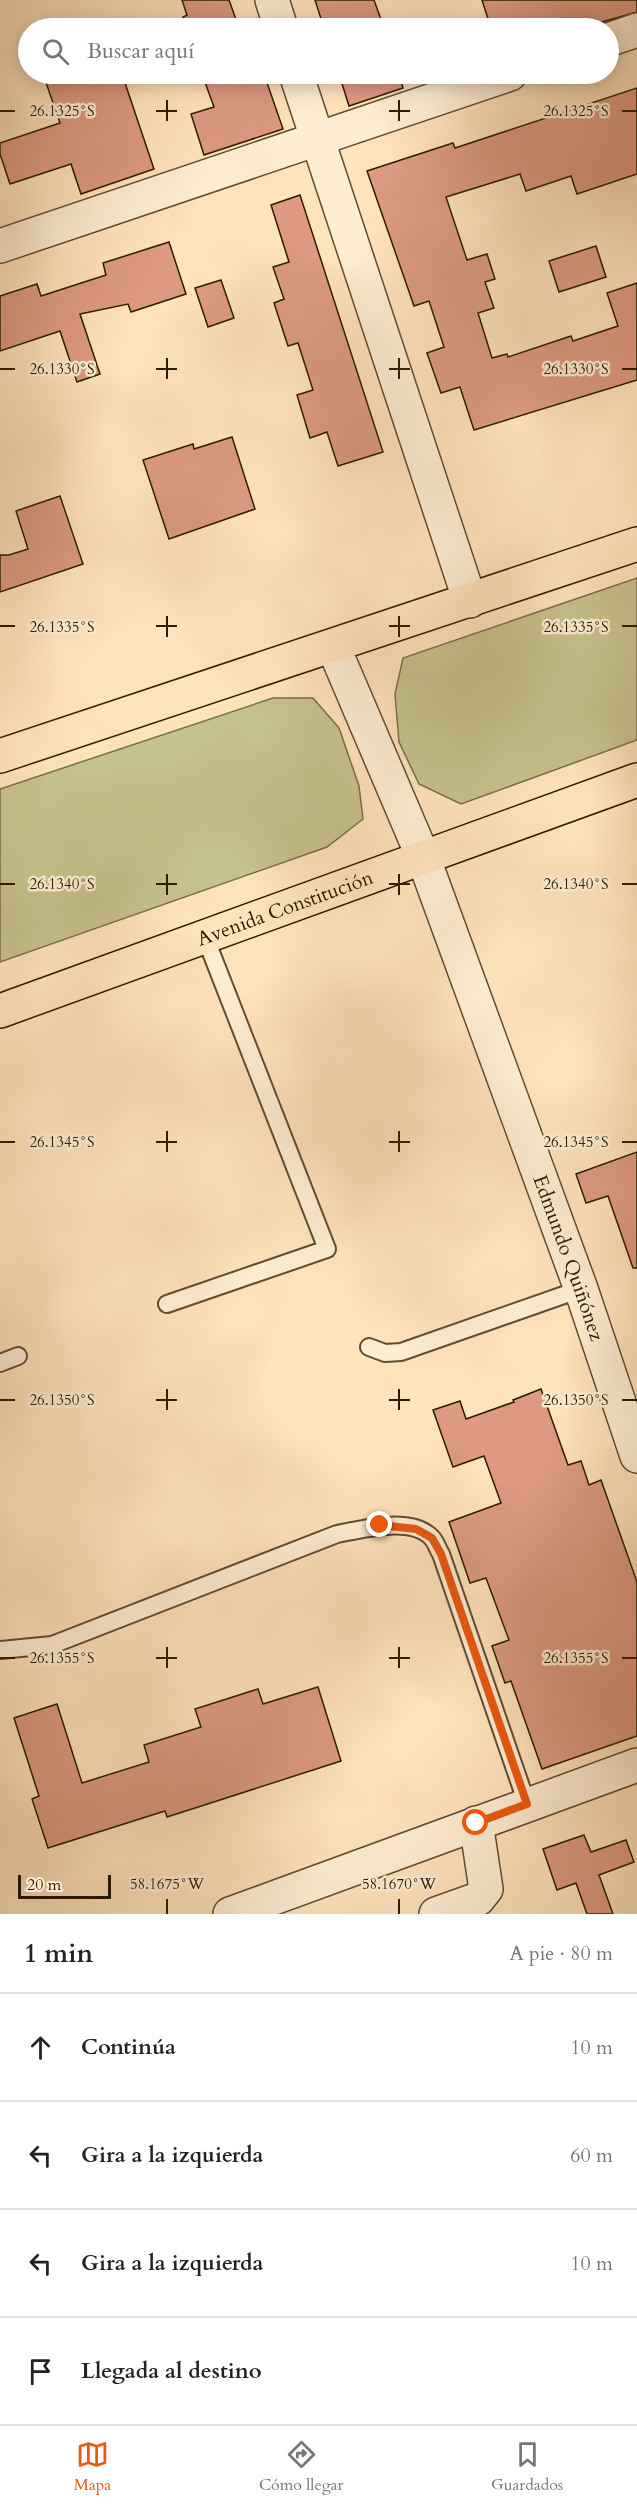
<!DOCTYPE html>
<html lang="es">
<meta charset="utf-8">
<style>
body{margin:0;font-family:Cardo,serif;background:#f6f6f6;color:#222}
.scale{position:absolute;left:18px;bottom:15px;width:93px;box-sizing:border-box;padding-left:6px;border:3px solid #2b1a02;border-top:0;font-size:16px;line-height:21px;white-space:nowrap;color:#2b1a02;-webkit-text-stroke:4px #feedd4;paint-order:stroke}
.stop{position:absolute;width:18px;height:18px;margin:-14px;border:4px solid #ea580c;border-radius:50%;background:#fff}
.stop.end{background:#ea580c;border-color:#fff;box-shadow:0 2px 6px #0008}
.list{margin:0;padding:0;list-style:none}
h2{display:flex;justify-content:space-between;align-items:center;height:78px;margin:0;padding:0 24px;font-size:26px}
h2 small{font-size:20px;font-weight:400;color:#767676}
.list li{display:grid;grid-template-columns:39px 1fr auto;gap:18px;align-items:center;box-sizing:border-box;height:108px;padding:0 24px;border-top:2px solid #e0e0e0}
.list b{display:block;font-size:22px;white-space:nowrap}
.list em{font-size:20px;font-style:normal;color:#767676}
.icon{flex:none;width:33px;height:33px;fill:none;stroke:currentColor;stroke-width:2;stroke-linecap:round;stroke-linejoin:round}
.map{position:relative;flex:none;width:637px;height:1914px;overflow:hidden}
.search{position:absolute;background:#fff;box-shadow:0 3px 15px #0003;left:18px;right:18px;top:18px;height:66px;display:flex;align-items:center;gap:15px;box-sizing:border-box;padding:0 21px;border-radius:33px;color:#767676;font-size:22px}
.sheet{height:510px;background:#fff}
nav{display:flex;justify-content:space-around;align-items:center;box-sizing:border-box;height:84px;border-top:2px solid #e0e0e0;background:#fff;font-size:16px;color:#767676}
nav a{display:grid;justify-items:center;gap:3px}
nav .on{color:#ea580c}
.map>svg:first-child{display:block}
.green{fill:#c6c28d;stroke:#786e48;stroke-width:1.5}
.building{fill:#dd9982;stroke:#2b1a02;stroke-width:1.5}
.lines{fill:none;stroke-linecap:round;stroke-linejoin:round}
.lane-casing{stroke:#604c31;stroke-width:20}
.street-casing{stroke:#604c31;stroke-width:36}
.primary-casing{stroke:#2b1a02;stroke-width:36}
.lane{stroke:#feedd4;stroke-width:16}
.street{stroke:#feedd4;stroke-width:33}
.primary{stroke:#fee3bd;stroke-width:33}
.route{stroke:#ea580c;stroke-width:8}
.ticks{fill:none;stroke:#2b1a02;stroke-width:2}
.labels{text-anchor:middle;stroke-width:5;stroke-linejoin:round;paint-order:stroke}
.street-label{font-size:20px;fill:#2b1a02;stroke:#feedd4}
.ticks-label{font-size:15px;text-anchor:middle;fill:#2b1a02;stroke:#feedd4;stroke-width:5;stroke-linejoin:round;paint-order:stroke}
</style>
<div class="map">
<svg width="637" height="1914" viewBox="0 0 637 1914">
<rect width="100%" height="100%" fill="#fee3bd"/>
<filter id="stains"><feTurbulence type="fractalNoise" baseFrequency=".00333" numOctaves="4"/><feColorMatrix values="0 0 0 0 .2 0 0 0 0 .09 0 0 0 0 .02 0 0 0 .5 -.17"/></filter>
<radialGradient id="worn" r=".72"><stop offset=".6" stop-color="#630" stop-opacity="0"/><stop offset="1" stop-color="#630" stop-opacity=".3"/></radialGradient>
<g class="green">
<path d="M637,578V740L461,804L419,784L399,742L395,694L403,658Z"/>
<path d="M273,698H313L339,728L359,786L363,819L327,847L0,962V789Z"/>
</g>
<g class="building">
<path d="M182,0H229L239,28H187L183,17L187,15Z"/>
<path d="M315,0H374L384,28H324Z"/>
<path d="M482,0H637V12L602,22L593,28H491Z"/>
<path d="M43,74H122L154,169L81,194L71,164L10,184L0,154V143L60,123Z"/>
<path d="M202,74H264L283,129L204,155L191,114L214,107Z"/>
<path d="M339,74H399L403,88L349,106Z"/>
<path d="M637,88V174L577,194L571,176L526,191L520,174L446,197L467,260L487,254L495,279L485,282L494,308L478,313L492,358L507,354L508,357L571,336L573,341L618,326L607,293L637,283V380L474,430L460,387L441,393L427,353L444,347L429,301L414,306L367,171L453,143L455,148Z"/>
<path d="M300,195L383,452L338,466L327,432L310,438L297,395L313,390L298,343L288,346L274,303L284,299L273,267L289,262L271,205Z"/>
<path d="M169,242L186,294L131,312L128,304L80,314L100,374L77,382L60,331L0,351V296L37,284L41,296L106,275L103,263Z"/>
<path d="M596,246L606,277L559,292L549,261Z"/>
<path d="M221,280L234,318L208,327L195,288Z"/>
<path d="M232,437L255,509L169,539L143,460L193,444L194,449Z"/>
<path d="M60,496L83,564L0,592V555H9L28,549L16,511Z"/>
<path d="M637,1152V1268H633L608,1196L586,1203L576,1174Z"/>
<path d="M541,1389L568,1465L581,1461L589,1485L601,1480L637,1582V1736L542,1769L511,1681L505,1683L492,1646L509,1640L486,1578L470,1583L449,1522L501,1503L484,1456L453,1467L433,1410L460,1401L466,1419L514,1402L513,1400Z"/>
<path d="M318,1687L341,1761L167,1817L165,1811L48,1848L32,1799L39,1796L14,1718L57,1704L82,1783L149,1762L144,1745L201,1727L195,1709L258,1689L263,1704Z"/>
<path d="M584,1835L591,1852L626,1840L634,1862L599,1875L613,1914H587L576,1883L557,1890L543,1849Z"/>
</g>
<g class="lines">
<g class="lane-casing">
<g id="lane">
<path d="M167,1304L327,1249L205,937"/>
<path d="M369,1347L385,1353L401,1352L581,1289"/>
<path d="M0,1363L18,1356"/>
<path d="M0,1650L52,1645L337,1534C362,1529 412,1516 432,1538C436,1542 438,1550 441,1554L527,1804"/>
</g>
</g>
<g class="street-casing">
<g id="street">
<path d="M272,0L281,28"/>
<path d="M608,40L637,30"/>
<path d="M296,74L470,601"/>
<path d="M0,246L510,74"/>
<path id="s1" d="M333,646L423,857L581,1289L637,1456"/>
<path d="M230,1914L637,1765"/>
<path d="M436,1914L478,1899L486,1889L476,1823"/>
</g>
</g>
<g class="primary-casing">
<g id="primary">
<path d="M0,756L637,544"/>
<path id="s2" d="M0,1011L637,780"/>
</g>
</g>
<use href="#lane" class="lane"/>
<use href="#street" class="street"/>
<use href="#primary" class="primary"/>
</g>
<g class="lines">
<path class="route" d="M380,1525L416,1529L432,1538L441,1554L527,1804L476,1823"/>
</g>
<path class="ticks" d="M167,100V121M399,100V121M0,111H15M156,111H177M389,111H410M622,111H637M167,358V379M399,358V379M0,369H15M156,369H177M389,369H410M622,369H637M167,616V637M399,616V637M0,626H15M156,626H177M389,626H410M622,626H637M167,874V895M399,874V895M0,884H15M156,884H177M389,884H410M622,884H637M167,1131V1152M399,1131V1152M0,1142H15M156,1142H177M389,1142H410M622,1142H637M167,1389V1410M399,1389V1410M0,1400H15M156,1400H177M389,1400H410M622,1400H637M167,1647V1668M399,1647V1668M0,1658H15M156,1658H177M389,1658H410M622,1658H637M167,1899V1914M399,1899V1914"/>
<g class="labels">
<g class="street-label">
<text dy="7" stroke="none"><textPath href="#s2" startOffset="303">Avenida Constitución</textPath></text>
<text dy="7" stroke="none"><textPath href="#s1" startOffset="656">Edmundo Quiñónez</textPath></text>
</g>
</g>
<g class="ticks-label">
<text x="62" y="116">26.1325°S</text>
<text x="576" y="116">26.1325°S</text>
<text x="62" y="374">26.1330°S</text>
<text x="576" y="374">26.1330°S</text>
<text x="62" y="632">26.1335°S</text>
<text x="576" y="632">26.1335°S</text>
<text x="62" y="889">26.1340°S</text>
<text x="576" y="889">26.1340°S</text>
<text x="62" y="1147">26.1345°S</text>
<text x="576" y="1147">26.1345°S</text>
<text x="62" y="1405">26.1350°S</text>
<text x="576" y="1405">26.1350°S</text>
<text x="62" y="1663">26.1355°S</text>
<text x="576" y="1663">26.1355°S</text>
<text x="167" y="1889">58.1675°W</text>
<text x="399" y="1889">58.1670°W</text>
</g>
<rect width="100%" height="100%" filter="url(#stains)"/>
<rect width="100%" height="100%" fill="url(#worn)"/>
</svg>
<div class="scale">20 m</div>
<div class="stop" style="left:476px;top:1823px"></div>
<div class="stop end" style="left:380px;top:1525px"></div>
<div class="search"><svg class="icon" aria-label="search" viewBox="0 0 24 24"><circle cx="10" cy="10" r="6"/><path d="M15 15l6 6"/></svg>Buscar aquí</div>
</div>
<section class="sheet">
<h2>1 min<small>A pie · 80 m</small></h2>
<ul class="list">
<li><svg class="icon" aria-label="ahead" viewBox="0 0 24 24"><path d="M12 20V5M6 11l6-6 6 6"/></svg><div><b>Continúa</b></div><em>10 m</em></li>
<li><svg class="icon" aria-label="left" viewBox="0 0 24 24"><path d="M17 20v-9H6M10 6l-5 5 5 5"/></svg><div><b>Gira a la izquierda</b></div><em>60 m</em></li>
<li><svg class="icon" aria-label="left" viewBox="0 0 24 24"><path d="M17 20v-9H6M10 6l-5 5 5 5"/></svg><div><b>Gira a la izquierda</b></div><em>10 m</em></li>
<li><svg class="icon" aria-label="arrive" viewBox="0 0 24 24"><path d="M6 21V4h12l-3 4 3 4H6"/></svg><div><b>Llegada al destino</b></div></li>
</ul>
</section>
<nav>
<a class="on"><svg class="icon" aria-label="map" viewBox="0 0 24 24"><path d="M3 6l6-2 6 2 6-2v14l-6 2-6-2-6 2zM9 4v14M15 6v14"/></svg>Mapa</a>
<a><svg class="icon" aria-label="directions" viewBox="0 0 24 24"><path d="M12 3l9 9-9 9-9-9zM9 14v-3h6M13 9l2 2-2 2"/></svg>Cómo llegar</a>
<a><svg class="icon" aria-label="saved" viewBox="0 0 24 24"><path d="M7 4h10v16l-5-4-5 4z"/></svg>Guardados</a>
</nav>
